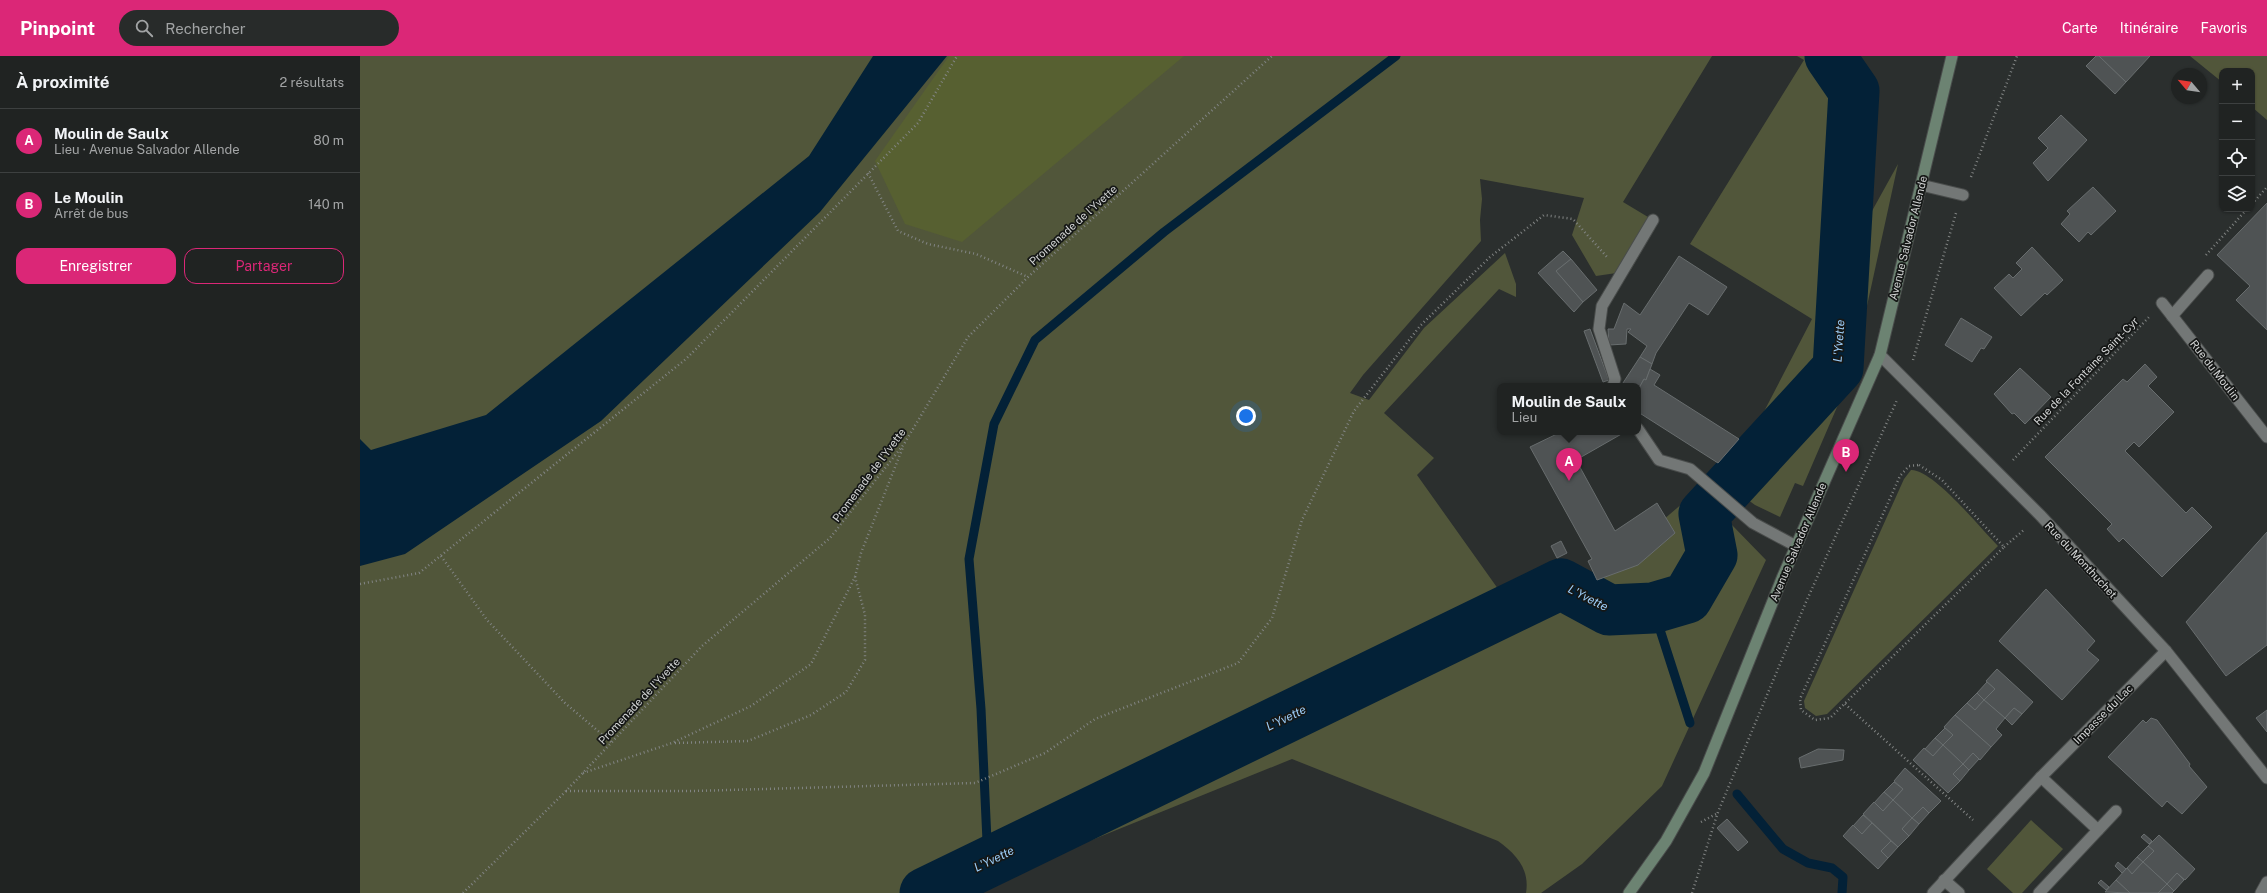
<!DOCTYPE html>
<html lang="fr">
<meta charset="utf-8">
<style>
body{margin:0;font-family:"Public Sans",sans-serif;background:#282b2a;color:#f1f3f6}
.controls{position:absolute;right:12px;top:12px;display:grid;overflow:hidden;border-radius:8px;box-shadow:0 1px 3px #0004}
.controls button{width:36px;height:36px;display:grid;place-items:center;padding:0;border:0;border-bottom:1px solid #3d4040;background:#202322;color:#f1f3f6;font:20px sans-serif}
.compass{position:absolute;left:1811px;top:12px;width:36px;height:36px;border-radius:50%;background:#202322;box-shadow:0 1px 3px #0004;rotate:299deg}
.you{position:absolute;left:886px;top:360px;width:14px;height:14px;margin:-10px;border:3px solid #fff;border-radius:50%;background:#1a73e8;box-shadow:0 0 0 6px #1a73e833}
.badge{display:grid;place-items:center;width:26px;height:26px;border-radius:50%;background:#db2777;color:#fff;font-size:13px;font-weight:700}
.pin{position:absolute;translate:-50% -33px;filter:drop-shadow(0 1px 2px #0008)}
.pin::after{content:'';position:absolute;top:21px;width:14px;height:12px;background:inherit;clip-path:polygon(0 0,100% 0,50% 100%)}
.popup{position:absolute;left:1137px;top:327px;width:144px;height:52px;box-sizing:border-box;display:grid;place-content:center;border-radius:8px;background:#202322;filter:drop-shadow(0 1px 3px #0005);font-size:13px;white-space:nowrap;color:#a2a4a5}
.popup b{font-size:15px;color:#f1f3f6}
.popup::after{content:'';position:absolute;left:50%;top:100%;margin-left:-8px;border:8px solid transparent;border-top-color:#202322}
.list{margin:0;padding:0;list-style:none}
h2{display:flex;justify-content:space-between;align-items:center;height:52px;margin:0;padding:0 16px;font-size:17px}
h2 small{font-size:13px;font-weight:400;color:#a2a4a5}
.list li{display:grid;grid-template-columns:26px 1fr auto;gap:12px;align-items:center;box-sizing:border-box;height:64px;padding:0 16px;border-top:1px solid #3d4040}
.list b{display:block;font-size:15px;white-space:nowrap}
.list p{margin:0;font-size:13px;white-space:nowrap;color:#a2a4a5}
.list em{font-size:13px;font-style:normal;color:#a2a4a5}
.actions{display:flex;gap:8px;padding:12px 16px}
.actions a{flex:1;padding:9px 0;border:1px solid #db2777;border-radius:12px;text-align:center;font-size:14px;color:#db2777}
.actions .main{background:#db2777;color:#fff}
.icon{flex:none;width:22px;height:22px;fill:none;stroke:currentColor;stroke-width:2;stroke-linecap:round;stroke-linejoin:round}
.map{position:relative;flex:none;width:1907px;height:837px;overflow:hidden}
header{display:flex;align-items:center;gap:24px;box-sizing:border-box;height:56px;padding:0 20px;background:#db2777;color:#fff}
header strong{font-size:19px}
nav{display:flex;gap:22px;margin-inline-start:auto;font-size:14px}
.search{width:280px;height:36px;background:#282b2a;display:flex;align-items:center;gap:10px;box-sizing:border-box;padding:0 14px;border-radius:22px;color:#a2a4a5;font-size:15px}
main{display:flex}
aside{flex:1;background:#202322}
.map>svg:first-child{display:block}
.green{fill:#51563a}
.forest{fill:#576031}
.water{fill:#032137}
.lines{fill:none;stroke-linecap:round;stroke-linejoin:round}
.stream{stroke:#032137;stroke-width:9}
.river{stroke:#032137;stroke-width:51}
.building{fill:#4f5354;stroke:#686d6e}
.service-casing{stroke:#494c4b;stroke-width:13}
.minor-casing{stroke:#494c4b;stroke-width:13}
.secondary-casing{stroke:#494c4b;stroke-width:13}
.path{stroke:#828584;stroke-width:2.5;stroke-dasharray:1 3;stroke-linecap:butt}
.service{stroke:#737776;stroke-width:11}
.minor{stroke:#737776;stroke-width:11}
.secondary{stroke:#6c8372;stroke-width:11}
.labels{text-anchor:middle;stroke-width:3.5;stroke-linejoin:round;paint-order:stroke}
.street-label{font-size:11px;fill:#d3d5d5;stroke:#151716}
.water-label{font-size:12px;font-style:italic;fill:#9dcef9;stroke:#151716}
</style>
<header>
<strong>Pinpoint</strong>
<div class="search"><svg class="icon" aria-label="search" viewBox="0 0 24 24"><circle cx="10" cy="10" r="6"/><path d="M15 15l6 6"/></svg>Rechercher</div>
<nav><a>Carte</a><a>Itinéraire</a><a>Favoris</a></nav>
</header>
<main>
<aside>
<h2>À proximité<small>2 résultats</small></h2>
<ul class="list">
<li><span class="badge">A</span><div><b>Moulin de Saulx</b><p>Lieu · Avenue Salvador Allende</p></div><em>80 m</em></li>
<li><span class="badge">B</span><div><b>Le Moulin</b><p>Arrêt de bus</p></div><em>140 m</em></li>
</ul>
<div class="actions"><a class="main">Enregistrer</a><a>Partager</a></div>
</aside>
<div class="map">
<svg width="1907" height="837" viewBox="0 0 1907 837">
<rect width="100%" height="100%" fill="#2b2f2e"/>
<g class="green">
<path d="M0,0H1352L1263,146L1298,167L1270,215L1236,220L1212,179L1224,142L1120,123L1122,143L1120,164L1121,185L1003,319L990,337L1009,344L1064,272L1145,197L1156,228V241L1139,233L1024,357L1074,402L1057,419L1136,530L1156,563L1232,525L1338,434L1406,504L1302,730L1222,808L1181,837H1166C1170,813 1156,798 1138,785L932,703L601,837H0Z"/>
<path d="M1437,0H1479L1512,155L1538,108L1493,314L1443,430L1435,427L1420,461L1395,449L1354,419L1397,369L1452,263L1330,188L1444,4Z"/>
<path d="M1830,0H1907V64L1892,51V15H1862V26Z"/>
<path d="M1551,414C1573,413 1621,473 1638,490L1467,658L1456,660L1445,652L1444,645L1544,423Z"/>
<path d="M1671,764L1703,793L1662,837H1653L1627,813Z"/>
</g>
<path class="forest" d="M589,0H824L602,186L545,168L515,105Z"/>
<path class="water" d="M513,0H587L460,156L241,365L45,498L0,510V383L11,394L126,359L449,100Z"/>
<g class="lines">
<g class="stream">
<path d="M1293,552L1330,667"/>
<path d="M1377,738L1423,793L1448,807L1472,812L1483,821L1482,837"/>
<path d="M628,807L621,653L609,503L634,368L675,284L804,176L1036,0"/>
</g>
<path class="river" d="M565,837L1201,528L1249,554L1293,552L1327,542L1352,499L1344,458L1478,312L1494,35L1470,0"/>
</g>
<g class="building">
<path d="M1736,0H1739L1766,26L1755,38L1726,10Z"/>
<path d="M1739,0H1790L1766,26Z"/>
<path d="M1701,59L1727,84L1688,125L1673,107L1688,92L1678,82Z"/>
<path d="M1733,131L1756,155L1731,179L1728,176L1719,186L1701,168L1710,158L1707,155Z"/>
<path d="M1907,147V274L1876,244L1890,230L1857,199Z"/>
<path d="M1672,191L1703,224L1687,239L1685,237L1661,260L1634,232L1649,218L1653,222L1662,213L1656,207Z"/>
<path d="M1203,195L1211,203L1196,215L1223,246L1214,256L1178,217Z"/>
<path d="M1319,200L1367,231L1348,259L1329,247L1296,297L1292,308L1280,301L1287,290L1268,276L1271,273H1267L1266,288L1249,289L1248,273H1254L1264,247L1280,259Z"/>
<path d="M1211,203L1237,234L1223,246L1196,215Z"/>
<path d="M1601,262L1632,281L1624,293L1621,292L1612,306L1585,289Z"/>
<path d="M1230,273L1249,324L1243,326L1224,275Z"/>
<path d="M1280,301L1292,308L1286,324L1284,323L1278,334V330H1261Z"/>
<path d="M1785,308L1797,321L1788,330L1814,356L1779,391L1774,386L1765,395L1826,457L1832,451L1852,471L1802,521L1763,482L1759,486L1747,473L1752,468L1685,401L1763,323L1767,326Z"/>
<path d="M1660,312L1691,341L1665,368L1654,357L1652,358L1634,338Z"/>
<path d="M1290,313L1300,319L1294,329L1379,383L1358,407L1278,356V334L1284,323L1286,324Z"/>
<path d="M1201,376H1265L1216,404L1255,475L1297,447L1315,477L1278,509L1237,524L1228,505L1232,503L1170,391Z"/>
<path d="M1907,476V589L1866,620L1826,566Z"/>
<path d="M1201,485L1207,497L1197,502L1191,490Z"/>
<path d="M1686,533L1735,585L1727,594L1739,604L1702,644L1639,585Z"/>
<path d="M1637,613L1673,646L1662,658L1654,652L1645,662L1624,644L1635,633L1626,625Z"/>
<path d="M1627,626L1635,633L1624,644L1617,637Z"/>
<path d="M1617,637L1624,644L1615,654L1607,647Z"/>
<path d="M1624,644L1645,662L1636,673L1642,679L1631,691L1595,659L1607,647L1615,654Z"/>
<path d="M1654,652L1662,658L1652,669L1645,662Z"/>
<path d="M1907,654V676L1896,662Z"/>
<path d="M1595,659L1631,691L1620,704L1613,697L1603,708L1583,689L1593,679L1584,671Z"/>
<path d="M1791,662L1797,664L1830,708L1829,710L1847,731L1822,758L1807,745L1802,751L1748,701L1783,664L1786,667Z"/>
<path d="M1585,672L1593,679L1583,689L1575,682Z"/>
<path d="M1575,682L1583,689L1573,700L1565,693Z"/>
<path d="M1583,689L1603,708L1593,718L1600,725L1588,737L1553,704L1564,692L1573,700Z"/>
<path d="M1458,693L1484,694L1483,704L1441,712L1439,702Z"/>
<path d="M1613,697L1619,703L1609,714L1603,708Z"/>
<path d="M1603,708L1609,714L1600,725L1593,718Z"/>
<path d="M1545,712L1581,745L1569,757L1563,751L1552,762L1533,744L1543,733L1534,725Z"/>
<path d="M1534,726L1543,733L1533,744L1524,736Z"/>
<path d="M1524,736L1533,744L1523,755L1514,747Z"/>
<path d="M1533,744L1552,762L1542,773L1549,780L1538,791L1503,758L1514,746L1523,755Z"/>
<path d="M1563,751L1569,757L1559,768L1552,762Z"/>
<path d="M1503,759L1512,767L1502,778L1493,770Z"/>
<path d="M1552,762L1559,768L1549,780L1542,773Z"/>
<path d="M1367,763L1388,786L1378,795L1357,772Z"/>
<path d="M1512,767L1531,785L1521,795L1528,802L1518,813L1483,780L1493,769L1502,778Z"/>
<path d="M1784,778L1792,785L1789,788L1781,781Z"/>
<path d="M1799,779L1835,813L1825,824L1817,817L1807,828L1783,806L1794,795L1788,790Z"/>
<path d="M1531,785L1538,791L1528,802L1521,795Z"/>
<path d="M1788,790L1794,795L1783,806L1777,801Z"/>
<path d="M1777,801L1783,806L1772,818L1767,812Z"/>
<path d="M1758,806L1766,813L1762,817L1755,810Z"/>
<path d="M1783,806L1807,828L1798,837H1770L1756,824L1767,812L1772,818Z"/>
<path d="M1817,817L1824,824L1814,835L1807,828Z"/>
<path d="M1741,824L1749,831L1746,834L1738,827Z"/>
<path d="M1756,824L1770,837L1745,836Z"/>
<path d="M1807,828L1814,835L1812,837H1798Z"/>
</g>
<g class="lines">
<g class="service-casing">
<g id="service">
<path d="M1561,129L1603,139"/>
<path d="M1802,247L1907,381"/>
<path d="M1812,260L1848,219"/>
<path d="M1253,330L1255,323L1239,273L1242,250L1293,164"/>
<path d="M1278,373L1299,404L1330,413L1393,467L1436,490"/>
</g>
</g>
<g class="minor-casing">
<g id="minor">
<path d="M1520,299L1681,460L1806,595L1907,722"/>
<path d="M1681,721L1738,774"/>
<path d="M1584,824L1599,837"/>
<path d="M1573,837L1681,721L1806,595"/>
<path d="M1679,837L1756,755"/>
<path d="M1901,837L1907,826"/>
</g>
</g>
<g class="secondary-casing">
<path id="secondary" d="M1269,837L1306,785L1344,717L1423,520L1520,299L1592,0"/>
</g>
<g class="path">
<path d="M508,117L538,175L568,188L616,198L668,221"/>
<path d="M1611,121L1657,0"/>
<path d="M1892,148L1907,131"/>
<path d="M1846,199L1887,153"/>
<path d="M1553,304L1596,157"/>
<path d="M1653,404L1789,261"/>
<path d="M1559,409L1582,424L1644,491L1470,662L1455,664L1441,654L1440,643L1540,420L1549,410Z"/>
<path d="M1644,491L1665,473"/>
<path d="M81,500L127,564L205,647L251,686"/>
<path d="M0,528L59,517L326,303L558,67L597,0"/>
<path d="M1485,648L1613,764"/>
<path d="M315,687L388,685L451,659L486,636L505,604V559L495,521"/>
<path d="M223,717L312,687L391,650L451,608L495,521L501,497L543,391"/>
<path d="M206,735H333L615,727L685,697L735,663L878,607L912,562L942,464L994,355L1060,270L1130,201L1184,159L1213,163L1247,201"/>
<path d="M1341,766L1358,757"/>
<path d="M103,837L206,735L342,590L470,482L544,388L608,281L668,221L912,0"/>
<path d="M1332,837L1358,756L1446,546L1537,344"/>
</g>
<use href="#service" class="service"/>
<use href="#minor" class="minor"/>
<use href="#secondary" class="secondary"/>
</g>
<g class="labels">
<g class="street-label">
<text transform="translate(713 169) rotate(-42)" y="4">Promenade de l'Yvette</text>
<text transform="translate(1548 182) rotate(-76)" y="4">Avenue Salvador Allende</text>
<text transform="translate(1855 314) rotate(52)" y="4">Rue du Moulin</text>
<text transform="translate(1726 315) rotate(-46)" y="4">Rue de la Fontaine Saint-Cyr</text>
<text transform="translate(509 419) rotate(-53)" y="4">Promenade de l'Yvette</text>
<text transform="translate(1438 486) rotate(-67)" y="4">Avenue Salvador Allende</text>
<text transform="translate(1721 504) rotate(47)" y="4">Rue du Monthuchet</text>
<text transform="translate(279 645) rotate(-47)" y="4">Promenade de l'Yvette</text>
<text transform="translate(1743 658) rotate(-45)" y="4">Impasse du Lac</text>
</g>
<g class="water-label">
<text transform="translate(1479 285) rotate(-86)" y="4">L'Yvette</text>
<text transform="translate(1228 542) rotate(27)" y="4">L'Yvette</text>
<text transform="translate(926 662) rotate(-26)" y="4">L'Yvette</text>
<text transform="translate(634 803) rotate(-26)" y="4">L'Yvette</text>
</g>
</g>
</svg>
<div class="controls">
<button>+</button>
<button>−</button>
<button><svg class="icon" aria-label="locate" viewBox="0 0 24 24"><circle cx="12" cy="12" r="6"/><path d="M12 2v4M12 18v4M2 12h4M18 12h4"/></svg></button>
<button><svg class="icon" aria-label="layers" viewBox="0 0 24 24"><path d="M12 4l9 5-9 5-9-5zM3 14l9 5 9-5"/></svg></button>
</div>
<svg class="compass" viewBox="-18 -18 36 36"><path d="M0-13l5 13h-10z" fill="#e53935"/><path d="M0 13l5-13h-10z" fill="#a2a4a5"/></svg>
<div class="you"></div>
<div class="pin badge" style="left:1209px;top:425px">A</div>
<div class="popup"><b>Moulin de Saulx</b>Lieu</div>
<div class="pin badge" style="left:1486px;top:416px">B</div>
</div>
</main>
